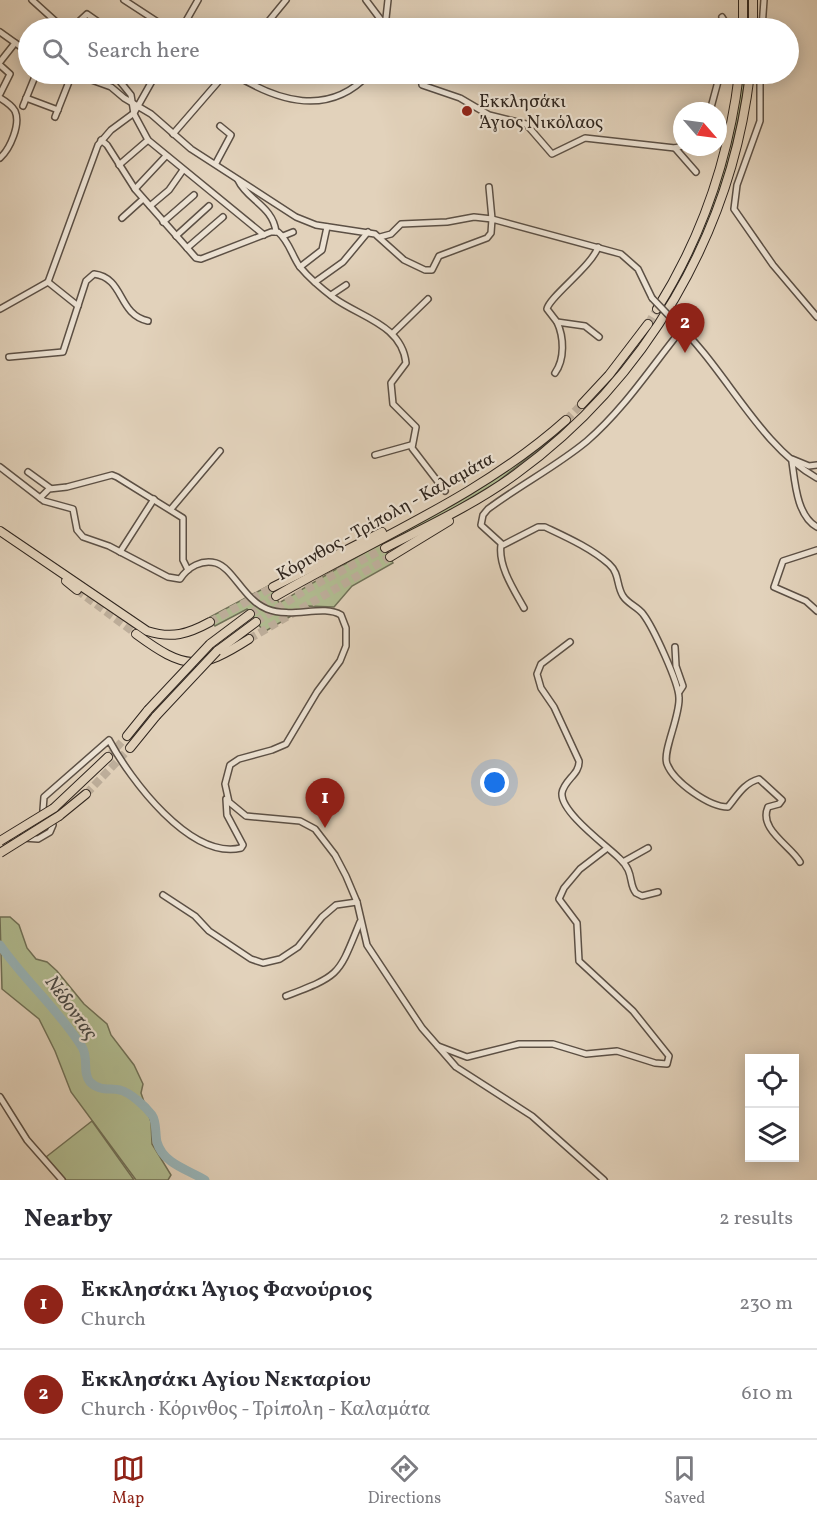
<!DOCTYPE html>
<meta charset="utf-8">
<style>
body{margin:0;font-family:Vollkorn,serif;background:#f7f7f7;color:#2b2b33}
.controls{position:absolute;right:18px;bottom:18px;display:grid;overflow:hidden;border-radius:0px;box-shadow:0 3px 15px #0003}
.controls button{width:54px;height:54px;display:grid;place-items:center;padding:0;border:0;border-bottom:2px solid #e1e1e2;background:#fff;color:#2b2b33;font:30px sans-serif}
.compass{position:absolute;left:673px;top:102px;width:54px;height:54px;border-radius:50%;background:#fff;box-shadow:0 3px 15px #0003;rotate:118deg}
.you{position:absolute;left:495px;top:783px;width:21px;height:21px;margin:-15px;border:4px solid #fff;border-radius:50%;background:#1a73e8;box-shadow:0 0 0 9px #1a73e833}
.badge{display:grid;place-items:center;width:39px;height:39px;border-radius:50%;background:#8f2418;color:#fff;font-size:20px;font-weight:700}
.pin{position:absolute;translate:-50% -50px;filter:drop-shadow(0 2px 3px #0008)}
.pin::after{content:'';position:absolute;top:32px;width:21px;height:18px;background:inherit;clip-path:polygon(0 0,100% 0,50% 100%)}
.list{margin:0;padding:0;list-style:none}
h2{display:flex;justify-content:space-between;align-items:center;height:78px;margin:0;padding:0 24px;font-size:26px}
h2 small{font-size:20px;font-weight:400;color:#7c7c81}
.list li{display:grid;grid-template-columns:39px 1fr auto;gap:18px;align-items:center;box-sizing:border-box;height:90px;padding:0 24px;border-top:2px solid #e1e1e2}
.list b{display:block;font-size:22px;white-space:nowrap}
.list p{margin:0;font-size:20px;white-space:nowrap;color:#7c7c81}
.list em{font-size:20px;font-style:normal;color:#7c7c81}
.icon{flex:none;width:33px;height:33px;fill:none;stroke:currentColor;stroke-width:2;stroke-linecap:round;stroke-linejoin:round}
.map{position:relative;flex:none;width:817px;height:1180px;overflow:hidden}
.search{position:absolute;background:#fff;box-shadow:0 3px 15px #0003;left:18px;right:18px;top:18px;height:66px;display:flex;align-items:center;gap:15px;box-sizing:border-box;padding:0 21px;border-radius:33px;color:#7c7c81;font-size:22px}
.sheet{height:258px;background:#fff}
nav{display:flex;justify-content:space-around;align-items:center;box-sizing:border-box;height:84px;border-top:2px solid #e1e1e2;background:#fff;font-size:16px;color:#7c7c81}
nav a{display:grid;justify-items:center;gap:3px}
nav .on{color:#8f2418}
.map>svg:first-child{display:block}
.green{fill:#b1bd92;stroke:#707158;stroke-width:1.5}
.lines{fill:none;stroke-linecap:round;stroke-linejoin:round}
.river{stroke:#98b5b9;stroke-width:9}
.minor-tunnel{stroke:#beaf9c;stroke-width:5;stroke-dasharray:5 2.5;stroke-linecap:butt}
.highway-tunnel{stroke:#beaf9c;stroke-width:8;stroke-dasharray:8 4;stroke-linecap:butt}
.minor-casing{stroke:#5c5045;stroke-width:8}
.highway-casing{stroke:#2f251e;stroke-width:10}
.minor{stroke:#ece2d3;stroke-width:5}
.highway{stroke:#e2d2bb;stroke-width:8}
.minor-bridge-casing{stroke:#5c5045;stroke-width:8;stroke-linecap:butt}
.highway-bridge-casing{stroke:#2f251e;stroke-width:10;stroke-linecap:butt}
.minor-bridge{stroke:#ece2d3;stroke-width:5}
.highway-bridge{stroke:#e2d2bb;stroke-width:8}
.poi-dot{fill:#8f2418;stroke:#ece2d3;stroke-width:2}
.labels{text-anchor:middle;stroke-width:4.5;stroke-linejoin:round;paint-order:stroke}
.poi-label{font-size:18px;fill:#2f251e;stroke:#ece2d3;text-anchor:start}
.street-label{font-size:18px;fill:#2f251e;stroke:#ece2d3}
.water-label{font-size:20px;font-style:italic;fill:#494945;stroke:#ece2d3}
</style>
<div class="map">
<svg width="817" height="1180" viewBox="0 0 817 1180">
<rect width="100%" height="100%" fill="#e2d2bb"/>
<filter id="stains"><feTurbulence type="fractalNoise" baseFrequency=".00333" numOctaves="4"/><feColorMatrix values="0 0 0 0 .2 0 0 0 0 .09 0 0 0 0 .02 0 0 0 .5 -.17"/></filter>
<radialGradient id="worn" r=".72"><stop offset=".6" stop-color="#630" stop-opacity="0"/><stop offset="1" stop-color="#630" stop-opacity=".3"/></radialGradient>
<g class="green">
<path d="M743,74H746C737,136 722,199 694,256C685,275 673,294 662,312L660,311C705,237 731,159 743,74Z"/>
<path d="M569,422L571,424L496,483L442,515L384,545L393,563L352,586L334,607L308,606L264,632L247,609L215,626L210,617L270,585L279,603C313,583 347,562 382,543C451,504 510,477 569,422Z"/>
<path d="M0,917H10L19,925L27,948L36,959L47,962L57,971L84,1004L107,1024L111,1035L134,1065L143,1084L141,1093L151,1122L152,1144L171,1175L168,1180H136L71,1092L55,1051L39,1019L2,989Z"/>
<path d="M92,1121L134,1180H66L46,1157Z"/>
</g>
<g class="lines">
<path class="river" d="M0,945C25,981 59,1010 82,1047C89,1058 82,1073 90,1082C99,1091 109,1088 120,1090C131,1093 145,1106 152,1115C157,1122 155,1133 157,1142C163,1164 189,1170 205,1180"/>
<path class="minor-tunnel" d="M718,147L740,153"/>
<g class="highway-tunnel">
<path d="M648,324L657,309"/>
<path d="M566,420L582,404"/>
<path d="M77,590L136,634"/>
<path d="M250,614L276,596"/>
<path d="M210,622L273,587"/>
<path d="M256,622L307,589L385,548"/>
<path d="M249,639L390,557"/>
<path d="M108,757L127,736"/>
<path d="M86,794L130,748"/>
</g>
<g class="minor-casing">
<g id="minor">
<path d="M32,0L63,28"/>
<path d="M124,0L167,28"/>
<path d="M366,0L387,28"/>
<path d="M722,17L729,28"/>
<path d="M385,27L388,0"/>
<path d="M72,28L87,14L107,28"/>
<path d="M182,28L198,0"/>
<path d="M263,28L286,0"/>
<path d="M762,28L764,0"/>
<path d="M0,32L28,52"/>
<path d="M0,62L15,43"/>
<path d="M0,65L10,74L0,94"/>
<path d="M75,74L111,87L124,98L151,114L191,149L296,217L316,225L375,234L404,260L425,270H432L439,256L487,238L491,233L492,219L621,254L638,269L652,298"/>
<path d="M114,74L131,95L134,114L148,140L264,235"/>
<path d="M234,74C277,101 328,118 369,74"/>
<path d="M421,74L422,85L460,98L489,115L526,124L552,154L585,138L675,148L682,146"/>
<path d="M760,74V121L737,185L734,209L773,265L817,317"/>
<path d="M0,98C5,101 12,106 15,111C21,124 10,149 0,158"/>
<path d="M26,98L58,110"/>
<path d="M23,106L36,74"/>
<path d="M710,111L720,74"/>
<path d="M55,117L72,74"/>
<path d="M173,134L225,74"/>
<path d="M101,140L107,145L135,189L196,258L201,259L271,232H278C289,241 292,256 300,267C310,279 322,289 334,298C360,317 402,325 406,363L391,383L393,404L416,427L412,448L445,491"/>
<path d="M675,148L696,172"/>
<path d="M216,163L231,135L220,126"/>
<path d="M119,165L148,140"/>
<path d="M238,180C247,200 273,206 276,232"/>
<path d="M135,189L165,157"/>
<path d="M150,206L169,190L183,170"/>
<path d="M122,218L143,199"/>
<path d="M163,222L194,195"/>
<path d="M176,236L209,206"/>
<path d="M283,236L293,232"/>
<path d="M380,237L391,234L401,224L447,222L474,217L492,219L489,187"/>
<path d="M598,247C592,266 549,297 547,309L557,322L585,326L599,337"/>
<path d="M187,248L223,217"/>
<path d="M300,267L322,250L327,227"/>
<path d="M48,282L78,306"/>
<path d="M315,282L343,262L368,232"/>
<path d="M331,295L346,285"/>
<path d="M0,309L48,282L98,145L111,130L134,113L156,74"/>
<path d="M674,321C725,367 758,445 817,478"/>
<path d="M682,329C651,367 625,408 587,441C557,466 520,485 488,509L483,515L481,525L503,545L538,527H545C566,537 591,548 609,564C620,574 616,585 623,596C628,604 638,607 643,614C653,627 679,683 679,698C680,717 662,752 667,764C674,782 709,807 728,807C737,796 744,783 759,779L782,800L779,804L768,807C758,829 791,846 800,862"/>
<path d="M393,333L428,299"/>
<path d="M9,357L63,352L86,281L94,274C125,278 117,314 148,321"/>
<path d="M555,373C565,359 564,337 557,322"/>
<path d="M375,455L411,445"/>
<path d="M792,459L809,466L817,465"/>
<path d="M792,462C795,483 797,516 817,527"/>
<path d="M0,467L44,501L73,509L77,530L83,537L109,546L168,577L180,579C188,567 202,559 216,563C233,568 244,600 267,609C292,619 323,604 341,615L346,628V646L340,661L317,692L286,744L272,750L239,759L230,765L225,784L229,802L246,816L300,821L315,829L335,855L346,876L357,902L367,945L422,1028L456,1067L532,1116L604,1180"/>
<path d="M28,472L50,488"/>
<path d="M40,498L49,489L67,487L112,475L117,477L183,518V560L188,570"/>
<path d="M171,509L220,451"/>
<path d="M501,545C498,566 514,590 524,608"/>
<path d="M817,550L783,561L774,587L806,601L817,611"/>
<path d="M120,552L154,499"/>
<path d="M570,642L541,664L537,674L541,688L554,707L579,761C580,774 564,780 562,793C560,812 607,846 619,858C635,872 628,884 636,893L642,896L658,892"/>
<path d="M675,647L676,666L683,686L679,692"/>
<path d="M8,837L38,839L50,832L53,825L43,810L44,797L109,740C130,779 190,860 241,848L243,845L227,815L226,799"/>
<path d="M623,862L648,848"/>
<path d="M163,895L195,916L209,931L251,959L263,963L280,959L298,947L322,917L336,905L357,902"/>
<path d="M286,996C341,975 338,976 360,922"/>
<path d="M438,1046L467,1057L519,1044H553L586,1054L617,1051L655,1063L667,1064L669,1056L633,1011L579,961L577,923L559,899L564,888L580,869L606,849"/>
<path d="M0,1097L27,1140L62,1180"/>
</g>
</g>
<g class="highway-casing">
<g id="highway">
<path d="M743,28V0"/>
<path d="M753,28V0"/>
<path d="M657,309C702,237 729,158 739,74"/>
<path d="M582,404L609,375L648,324"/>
<path d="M0,531L147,631C172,639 188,634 210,622"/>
<path d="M385,548C430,525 475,504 516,474C646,379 731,234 750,74"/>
<path d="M390,557L449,521"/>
<path d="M66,581L77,590"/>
<path d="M273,587L382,532"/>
<path d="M276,596C374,539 480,497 566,420"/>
<path d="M136,634C185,670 199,671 249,639"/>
<path d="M210,644L250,614"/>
<path d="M217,651L256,622"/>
<path d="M127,736L148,710"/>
<path d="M130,748L156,716"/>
<path d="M54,808L108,757"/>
<path d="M59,816L86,794"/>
</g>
</g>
<use href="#minor" class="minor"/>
<use href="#highway" class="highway"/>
<g class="minor-bridge-casing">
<path id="minor-bridge" d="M652,298L674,321"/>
</g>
<g class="highway-bridge-casing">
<g id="highway-bridge">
<path d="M148,710L210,644"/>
<path d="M156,716L217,651"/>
<path d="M0,841L54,808"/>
<path d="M0,853L59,816"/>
</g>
</g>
<use href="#minor-bridge" class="minor-bridge"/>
<use href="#highway-bridge" class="highway-bridge"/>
</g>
<circle class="poi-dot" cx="467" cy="111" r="6"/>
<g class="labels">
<g class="poi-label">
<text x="479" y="107">Εκκλησάκι<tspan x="479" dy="21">Άγιος Νικόλαος</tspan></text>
</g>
<g class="street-label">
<text transform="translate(385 516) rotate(-29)" y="6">Κόρινθος - Τρίπολη - Καλαμάτα</text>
</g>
<g class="water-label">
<text transform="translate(72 1007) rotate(54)" y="7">Νέδoντας</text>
</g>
</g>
<rect width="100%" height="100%" filter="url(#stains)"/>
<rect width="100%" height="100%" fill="url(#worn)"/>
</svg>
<div class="controls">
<button><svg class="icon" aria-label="locate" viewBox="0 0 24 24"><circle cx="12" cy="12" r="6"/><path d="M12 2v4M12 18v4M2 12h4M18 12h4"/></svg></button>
<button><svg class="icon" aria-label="layers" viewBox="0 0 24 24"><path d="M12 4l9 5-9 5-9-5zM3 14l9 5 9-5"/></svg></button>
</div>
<svg class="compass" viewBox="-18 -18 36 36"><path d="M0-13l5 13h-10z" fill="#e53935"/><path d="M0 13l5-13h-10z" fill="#7c7c81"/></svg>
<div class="you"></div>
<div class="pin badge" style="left:325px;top:828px">1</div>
<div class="pin badge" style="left:685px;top:353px">2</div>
<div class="search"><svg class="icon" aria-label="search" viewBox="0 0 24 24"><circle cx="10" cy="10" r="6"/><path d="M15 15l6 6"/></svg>Search here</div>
</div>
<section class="sheet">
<h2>Nearby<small>2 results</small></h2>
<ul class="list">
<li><span class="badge">1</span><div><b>Εκκλησάκι Άγιος Φανούριος</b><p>Church</p></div><em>230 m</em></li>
<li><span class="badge">2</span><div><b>Εκκλησάκι Αγίου Νεκταρίου</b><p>Church · Κόρινθος - Τρίπολη - Καλαμάτα</p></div><em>610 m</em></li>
</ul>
</section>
<nav>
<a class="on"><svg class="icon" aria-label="map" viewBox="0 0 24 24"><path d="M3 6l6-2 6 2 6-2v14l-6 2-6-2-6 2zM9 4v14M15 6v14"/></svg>Map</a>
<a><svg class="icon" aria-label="directions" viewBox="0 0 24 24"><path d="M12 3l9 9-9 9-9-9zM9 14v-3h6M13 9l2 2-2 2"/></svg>Directions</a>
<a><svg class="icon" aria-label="saved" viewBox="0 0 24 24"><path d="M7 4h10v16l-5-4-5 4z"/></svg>Saved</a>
</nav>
